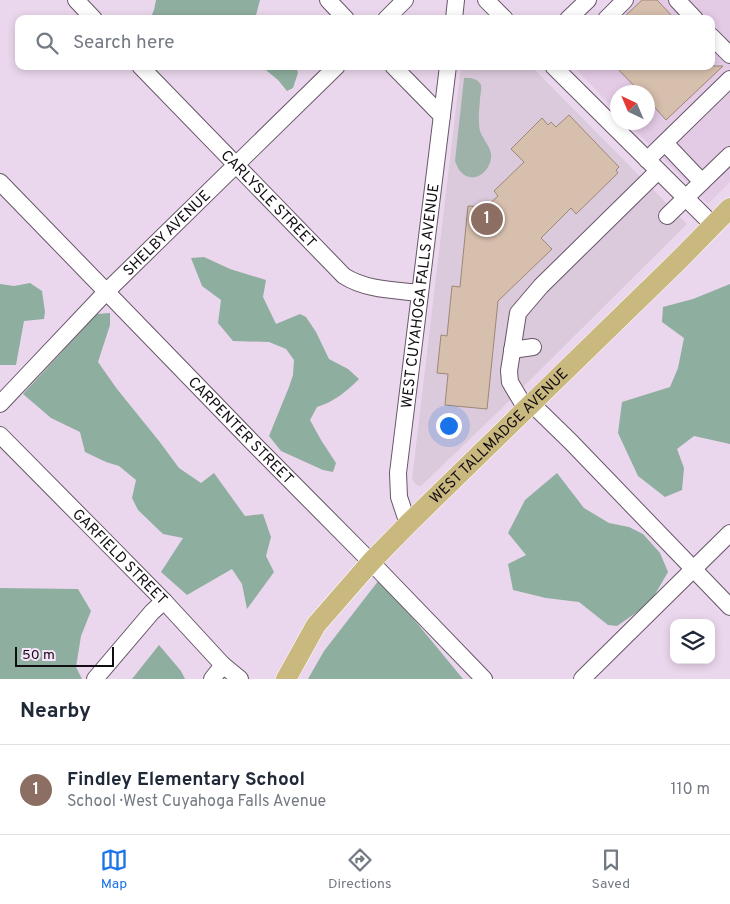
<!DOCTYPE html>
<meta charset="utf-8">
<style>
body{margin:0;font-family:Overpass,sans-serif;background:#f2f2f3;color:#1f2937}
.controls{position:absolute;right:15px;bottom:15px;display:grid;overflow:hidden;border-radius:10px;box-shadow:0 2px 8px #0003}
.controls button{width:45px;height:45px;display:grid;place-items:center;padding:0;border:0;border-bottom:1px solid #e0e1e3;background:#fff;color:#1f2937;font:25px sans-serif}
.compass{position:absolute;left:610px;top:85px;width:45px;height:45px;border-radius:50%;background:#fff;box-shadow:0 2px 8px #0003;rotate:316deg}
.scale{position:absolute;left:15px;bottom:12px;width:99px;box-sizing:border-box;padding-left:5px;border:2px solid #120c13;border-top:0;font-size:14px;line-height:18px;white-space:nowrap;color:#120c13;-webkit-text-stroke:4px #f8e4fa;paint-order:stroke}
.you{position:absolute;left:448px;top:425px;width:18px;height:18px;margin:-12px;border:4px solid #fff;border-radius:50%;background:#1a73e8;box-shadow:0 0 0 8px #1a73e833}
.badge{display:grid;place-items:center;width:32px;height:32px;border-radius:50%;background:#1a73e8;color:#fff;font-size:16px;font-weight:700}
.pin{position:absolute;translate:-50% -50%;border:2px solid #fff;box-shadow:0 1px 5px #0006}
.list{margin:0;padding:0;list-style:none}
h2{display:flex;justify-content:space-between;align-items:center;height:65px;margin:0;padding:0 20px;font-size:21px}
h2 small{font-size:16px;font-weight:400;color:#747a83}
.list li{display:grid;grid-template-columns:32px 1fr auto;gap:15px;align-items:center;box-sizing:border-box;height:90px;padding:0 20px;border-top:1px solid #e0e1e3}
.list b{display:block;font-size:19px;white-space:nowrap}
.list p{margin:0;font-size:16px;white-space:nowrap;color:#747a83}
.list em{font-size:16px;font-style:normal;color:#747a83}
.icon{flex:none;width:28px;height:28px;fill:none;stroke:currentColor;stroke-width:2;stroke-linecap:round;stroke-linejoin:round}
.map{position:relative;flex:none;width:730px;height:679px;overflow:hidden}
.search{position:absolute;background:#fff;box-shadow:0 2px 8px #0003;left:15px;right:15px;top:15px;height:55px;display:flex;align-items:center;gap:12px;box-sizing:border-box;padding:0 18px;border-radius:10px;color:#747a83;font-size:19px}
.sheet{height:155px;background:#fff}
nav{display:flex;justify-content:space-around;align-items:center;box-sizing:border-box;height:70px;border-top:1px solid #e0e1e3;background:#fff;font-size:14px;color:#747a83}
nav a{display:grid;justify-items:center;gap:2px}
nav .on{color:#1a73e8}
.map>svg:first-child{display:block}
.built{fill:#e3cae5}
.education{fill:#dbcadb}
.green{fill:#9eb2a9}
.forest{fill:#8eae9f}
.building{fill:#d7bfad;stroke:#9e8776}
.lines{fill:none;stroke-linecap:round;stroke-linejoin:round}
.minor-casing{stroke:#675668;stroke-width:18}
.major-casing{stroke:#fff;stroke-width:21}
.minor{stroke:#fff;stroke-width:16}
.major{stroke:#cab97f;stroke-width:20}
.labels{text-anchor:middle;stroke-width:5;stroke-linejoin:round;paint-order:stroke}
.street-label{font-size:15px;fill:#120c13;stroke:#f8e4fa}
</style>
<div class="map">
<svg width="730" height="679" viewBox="0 0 730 679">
<rect width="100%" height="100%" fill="#ebd7ed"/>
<path class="built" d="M613,0H730V182L708,204L628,123L648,122V92H618L617,112L573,66H711V19H594Z"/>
<path class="education" d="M461,66H531L687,224L499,411L421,486L416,485L412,479Z"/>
<path class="green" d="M464,78C470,78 478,78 481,85C482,89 480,96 480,100C479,110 478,121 480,131C483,140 493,149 491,159C488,174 472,185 460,171C458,169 457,165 455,161Z"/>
<g class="forest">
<path d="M156,0H260L255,19H150L154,10Z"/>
<path d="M261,66H296L298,73L293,88L287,91L278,80Z"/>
<path d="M204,257L230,269L266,280L263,297L276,324L300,314L306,317L316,332L329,359L348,369L359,379C347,391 334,402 317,407L310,420L321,440L336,463L333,472L323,470L281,451L269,436L289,387L293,375L294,360L286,349L269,342L233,341L218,323L221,300L202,286L191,258Z"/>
<path d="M30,283L42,291L45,312L44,319L24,321L16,365H0V284L14,286Z"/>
<path d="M730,284V444L694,436L677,449L684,468L682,490L665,497L638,476L618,433L622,402L670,387L678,368L684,338L662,322L663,307L693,299Z"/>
<path d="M110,313V325L98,362L117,389L159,441L179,468L201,483L214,473L245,516L263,514L271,537L266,556L274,572L247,609L242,584L232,569L187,595L161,572L183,538L163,534L138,510L132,498L136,480L119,466L106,462L85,452L80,432L51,418L23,394L97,314Z"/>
<path d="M557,473L584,508L609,523L629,527L643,534L660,553L668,572L650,603L617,626L608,625L579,602L546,598L513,590L508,564L526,555L508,533L525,500Z"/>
<path d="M379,580L416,622L463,679H308L324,651Z"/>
<path d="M0,588L78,589L91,611L81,636L76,667L82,679H0Z"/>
<path d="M159,645L181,671L185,679H132Z"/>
</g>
<g class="building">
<path d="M642,0H657L675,19H622Z"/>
<path d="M615,66H723L666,120L648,100V92H640Z"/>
<path d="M569,115L619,167L616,170L618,173L576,214L571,208L541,238L552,249L498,301L487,409L445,405L448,374L437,373L441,335L447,336L452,286L460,287L468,206L486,207L498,196L494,191L524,162L511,149L542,118L548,125L551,122L556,127Z"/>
</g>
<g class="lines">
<g class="minor-casing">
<g id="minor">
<path d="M76,0L94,19"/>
<path d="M328,0L346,19"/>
<path d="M486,0L505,19"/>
<path d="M677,0L695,19"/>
<path d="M386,19L405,0"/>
<path d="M454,19L456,0"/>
<path d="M568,19L588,0"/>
<path d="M606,19L625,0"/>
<path d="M711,36L730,55"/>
<path id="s1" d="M140,66L344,276C366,290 394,290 419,293"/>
<path d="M393,66L442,116"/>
<path d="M553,66L713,225"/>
<path d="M665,143L702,182L667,216"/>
<path d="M647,160L730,79"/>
<path id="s2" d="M0,182L255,445L371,562L484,679"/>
<path d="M702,182L730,155"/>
<path d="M512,350L533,347"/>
<path id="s3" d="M0,404L106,292L337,66"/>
<path d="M532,404L571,442L730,607"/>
<path d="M526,409L510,382L509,371L518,313L541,286L658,171"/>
<path id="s4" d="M0,435L99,535L164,601L223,665L240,679"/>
<path id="s5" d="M408,524L399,497L398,473L448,66"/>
<path d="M95,679L152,612L164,601"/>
<path d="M212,679L223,665"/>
<path d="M582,679L730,533"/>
</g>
</g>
<g class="major-casing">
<g id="major">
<path id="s6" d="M286,679L316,625L371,562L408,524L681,258L730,208"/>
</g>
</g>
<use href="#minor" class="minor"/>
<use href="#major" class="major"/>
</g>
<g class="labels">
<g class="street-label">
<text dy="5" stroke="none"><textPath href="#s1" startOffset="185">CARLYSLE STREET</textPath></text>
<text dy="5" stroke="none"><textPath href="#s3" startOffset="239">SHELBY AVENUE</textPath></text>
<text dy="5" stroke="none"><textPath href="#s5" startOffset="231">WEST CUYAHOGA FALLS AVENUE</textPath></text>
<text dy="5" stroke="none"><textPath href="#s2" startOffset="346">CARPENTER STREET</textPath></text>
<text dy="5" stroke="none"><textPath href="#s6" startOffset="325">WEST TALLMADGE AVENUE</textPath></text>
<text dy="5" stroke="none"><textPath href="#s4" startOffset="171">GARFIELD STREET</textPath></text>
</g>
</g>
</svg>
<div class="controls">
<button><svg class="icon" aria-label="layers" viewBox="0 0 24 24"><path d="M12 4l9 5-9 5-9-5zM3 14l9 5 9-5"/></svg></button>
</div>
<svg class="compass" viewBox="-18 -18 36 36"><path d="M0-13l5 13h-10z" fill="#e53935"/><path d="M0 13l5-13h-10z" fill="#747a83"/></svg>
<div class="scale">50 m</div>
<div class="you"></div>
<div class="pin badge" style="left:487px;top:219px;background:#8d6e63">1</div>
<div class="search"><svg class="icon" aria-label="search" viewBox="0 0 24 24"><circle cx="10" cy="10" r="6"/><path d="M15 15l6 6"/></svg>Search here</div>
</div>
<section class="sheet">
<h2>Nearby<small></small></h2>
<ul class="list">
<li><span class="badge" style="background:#8d6e63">1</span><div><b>Findley Elementary School</b><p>School · West Cuyahoga Falls Avenue</p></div><em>110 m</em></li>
</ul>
</section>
<nav>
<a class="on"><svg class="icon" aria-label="map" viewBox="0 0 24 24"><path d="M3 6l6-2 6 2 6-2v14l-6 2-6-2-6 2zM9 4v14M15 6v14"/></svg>Map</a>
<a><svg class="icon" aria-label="directions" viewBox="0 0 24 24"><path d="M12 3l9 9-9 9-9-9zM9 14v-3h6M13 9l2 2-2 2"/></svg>Directions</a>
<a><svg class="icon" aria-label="saved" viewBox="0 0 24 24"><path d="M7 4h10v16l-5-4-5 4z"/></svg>Saved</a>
</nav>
